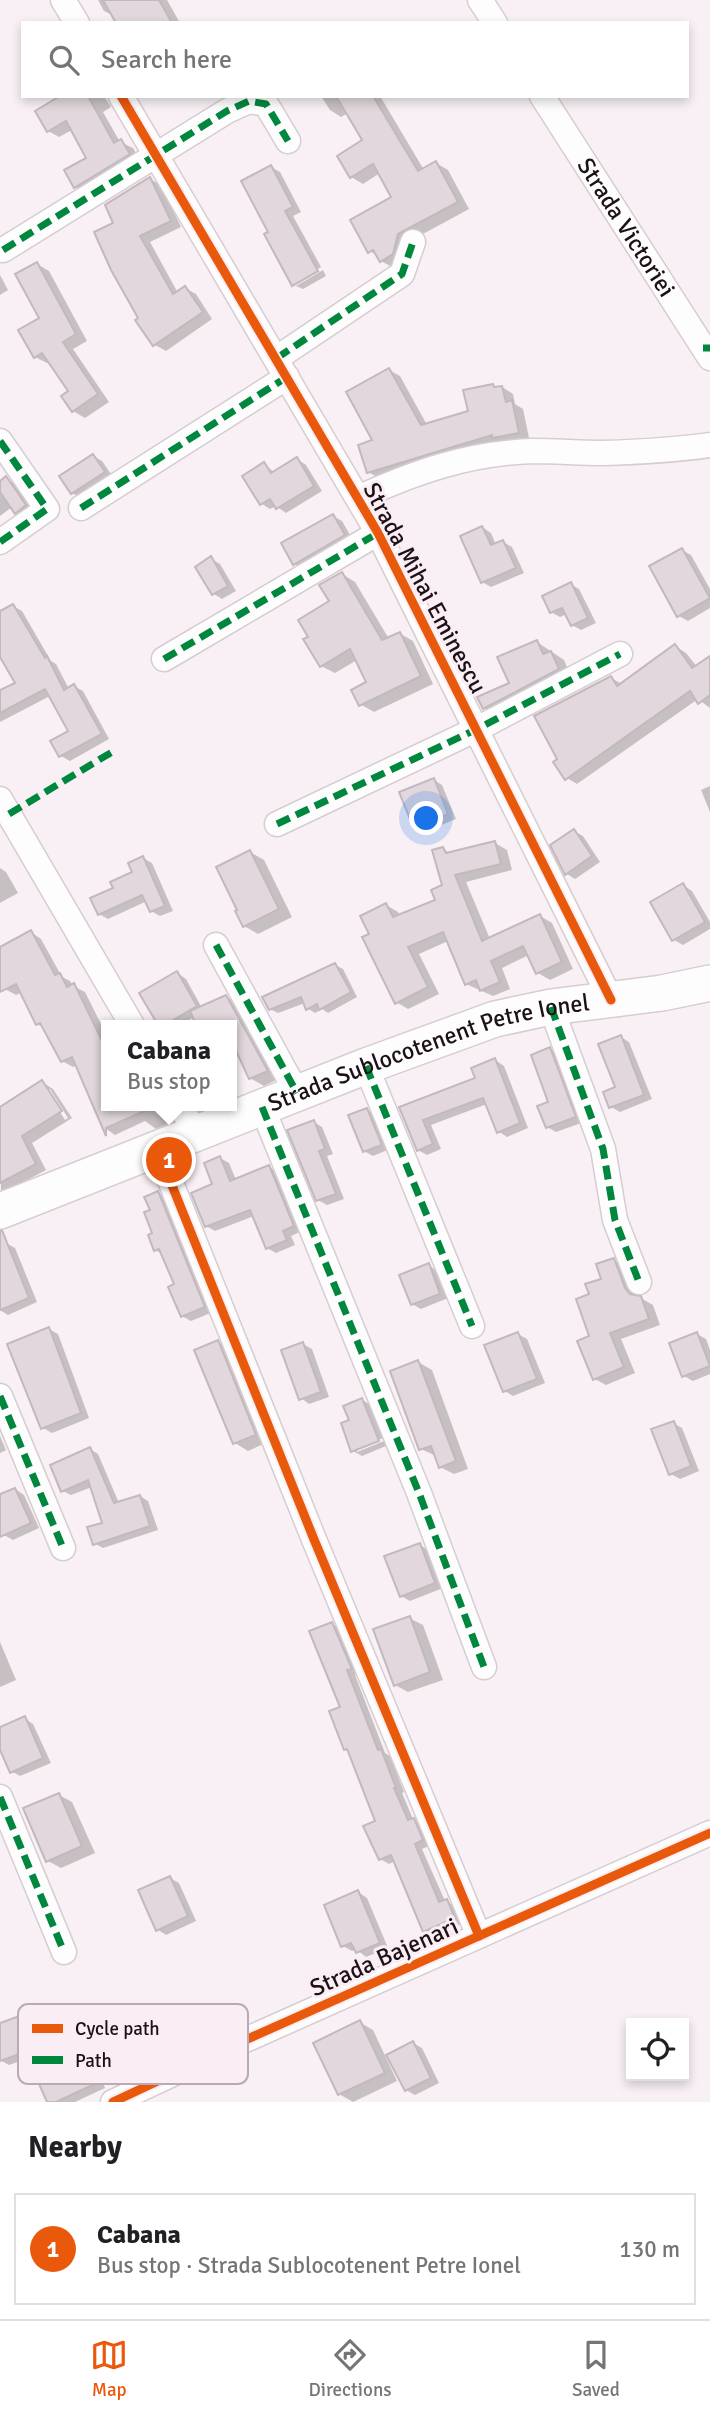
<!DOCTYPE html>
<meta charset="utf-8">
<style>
body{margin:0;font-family:Signika,sans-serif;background:#f2f2f2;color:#202124}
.controls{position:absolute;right:21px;bottom:21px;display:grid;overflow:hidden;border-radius:0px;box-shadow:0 4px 10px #0003}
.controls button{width:63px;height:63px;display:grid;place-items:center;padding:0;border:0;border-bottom:2px solid #e0e0e0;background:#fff;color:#202124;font:35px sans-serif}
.you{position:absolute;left:427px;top:819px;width:24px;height:24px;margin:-18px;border:5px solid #fff;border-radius:50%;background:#1a73e8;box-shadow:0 0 0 10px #1a73e833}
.badge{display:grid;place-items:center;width:46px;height:46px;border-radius:50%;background:#ea580c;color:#fff;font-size:23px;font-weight:700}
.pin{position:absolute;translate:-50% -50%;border:4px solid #fff;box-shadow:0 2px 7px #0006}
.popup{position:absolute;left:101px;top:1020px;width:136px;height:91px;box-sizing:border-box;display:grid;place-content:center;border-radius:0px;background:#fff;filter:drop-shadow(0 2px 5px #0005);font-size:23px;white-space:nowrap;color:#757577}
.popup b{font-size:26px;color:#202124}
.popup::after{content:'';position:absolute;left:50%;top:100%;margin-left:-14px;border:14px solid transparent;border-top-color:#fff}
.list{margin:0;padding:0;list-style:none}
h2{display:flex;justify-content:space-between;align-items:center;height:91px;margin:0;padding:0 28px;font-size:30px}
h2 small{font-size:23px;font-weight:400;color:#757577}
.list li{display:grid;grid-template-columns:46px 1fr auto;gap:21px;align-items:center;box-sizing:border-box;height:112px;margin:0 14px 14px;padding:0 14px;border:2px solid #e0e0e0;border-radius:0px}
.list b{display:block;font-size:26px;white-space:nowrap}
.list p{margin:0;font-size:23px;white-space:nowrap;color:#757577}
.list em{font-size:23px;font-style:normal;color:#757577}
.icon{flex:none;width:38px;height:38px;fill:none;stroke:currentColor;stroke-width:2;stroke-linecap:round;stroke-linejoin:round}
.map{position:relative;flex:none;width:710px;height:2102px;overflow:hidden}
.search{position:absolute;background:#fff;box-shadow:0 4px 10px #0003;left:21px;right:21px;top:21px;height:77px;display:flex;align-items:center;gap:18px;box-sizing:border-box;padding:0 24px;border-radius:0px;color:#757577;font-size:26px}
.sheet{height:217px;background:#fff}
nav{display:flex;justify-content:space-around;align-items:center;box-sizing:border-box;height:98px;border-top:2px solid #e0e0e0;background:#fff;font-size:19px;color:#757577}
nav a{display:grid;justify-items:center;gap:4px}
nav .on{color:#ea580c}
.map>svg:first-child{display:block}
.shadow{fill:#0003;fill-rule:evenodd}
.building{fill:#e1d7dc;stroke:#c3b8be;stroke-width:2}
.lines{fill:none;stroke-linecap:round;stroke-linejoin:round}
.minor-casing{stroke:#d7ccd1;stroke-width:27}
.secondary-casing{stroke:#d7ccd1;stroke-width:38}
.minor{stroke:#fefdfd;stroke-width:24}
.secondary{stroke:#fefdfd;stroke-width:35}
.quiet{stroke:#00873e;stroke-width:7;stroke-dasharray:14 7;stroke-linecap:butt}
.cycleway-casing{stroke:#fbedf4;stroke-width:13}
.cycleway{stroke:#e8590c;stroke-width:9}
.labels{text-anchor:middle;stroke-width:6;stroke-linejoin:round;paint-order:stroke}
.street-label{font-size:24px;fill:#1d1118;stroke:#fbedf4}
.key{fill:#fbedf4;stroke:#b8abb2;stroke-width:2}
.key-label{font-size:19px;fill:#1d1118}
</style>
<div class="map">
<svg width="710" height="2102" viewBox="0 0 710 2102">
<rect width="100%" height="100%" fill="#f8f0f4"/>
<g class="shadow">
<path d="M98,0H167L180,23H118L114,16L104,11Z"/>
<path d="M57,96H104L111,107L103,112L120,142L133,148L140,160L87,193L76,187L88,158L72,130L59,137L48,131L58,99Z"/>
<path d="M321,96H380L424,170L436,163L448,170L469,209L410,241L392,267L381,261L378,256L370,251L393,198L380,173L363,184L351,177L364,141L348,113L341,117L330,110Z"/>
<path d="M271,167L280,172L301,212L293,216L321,267L296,282V285L271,232Z"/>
<path d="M150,179L161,185L181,227L150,242L178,293L185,288L196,294L212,319L166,351L155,345L141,318L116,224Z"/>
<path d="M37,264L49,271L87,341L73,349L109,402L85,418L73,411L71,391L50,362L47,363L35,357L42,319Z"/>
<path d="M323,270L326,276L303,289L296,286Z"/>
<path d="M0,275L8,290L0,295Z"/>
<path d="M389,370L400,376L427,425L470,412L493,386L497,388L502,387L513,394L515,404L523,409L529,438L505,443L501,441L379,478L368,472Z"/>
<path d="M93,456L102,461L113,477L81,498L72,493Z"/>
<path d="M297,459L306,465L322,491L286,513L276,506L270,509L262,504L245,477L264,464L275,473Z"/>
<path d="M6,478L15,484L34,511L25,517L12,507L0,516V483Z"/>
<path d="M333,516L342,521L353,540L304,569L295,564L283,544Z"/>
<path d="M482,527L491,533L496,545L503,542L512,547L524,573L491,587L482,582Z"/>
<path d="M682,550L691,555L710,589V608L688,621L679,616Z"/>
<path d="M211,559L220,564L236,591L222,599L214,594L197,568Z"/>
<path d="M342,574L355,582L389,639L399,633L413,641L433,684L374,712L360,704L368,683L357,660L335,673L321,666L311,637L332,602Z"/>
<path d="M570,584L579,589L596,623L581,630L572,625L567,614L560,617L551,612Z"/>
<path d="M13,606L22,611L51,661L56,664L69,689L74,686L83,691L109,739L70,761L61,756L70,732L50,696L0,722V692L17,683L0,653V613Z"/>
<path d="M537,642L564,660L571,677L497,716L484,708L511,684Z"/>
<path d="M675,646L686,653L710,683V708L698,699L577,784L567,778L611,678L622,684Z"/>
<path d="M434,780L442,785L456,819L425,832L416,827Z"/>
<path d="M710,786V812L701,790Z"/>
<path d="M574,831L583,836L600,862L575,879L567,874Z"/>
<path d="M495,843L507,850L512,870L466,882L490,939L540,916L552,923L573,969L550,980L538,973L529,955L502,968L510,989L493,996L466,984L448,941L419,954L439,994L408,1009L396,1002L371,934L386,905L398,912L400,916L437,901L444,886L443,849L451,854Z"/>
<path d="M250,852L264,860L292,917L258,934L244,926Z"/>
<path d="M143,858L152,863L173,911L160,916L151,911L147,901L108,919L99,914L115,889L134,873Z"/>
<path d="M0,868L6,872L18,893L0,903Z"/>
<path d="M683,885L692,891L710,922V929L683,945L674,940Z"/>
<path d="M31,932L41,939L62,977L70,981L73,986L85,992L106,1034V1106H165L172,1122L156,1129L145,1121L115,1135L105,1128L77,1065L73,1067L62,1061L45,1028L37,1024L22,992L16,995L5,989L0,980V949Z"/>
<path d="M335,965L343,969L357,997L328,1013L322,1009L315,1013L307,1008L305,1003L278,1013L270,1009Z"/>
<path d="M177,973L186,979L202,1008L226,997L240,1004L280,1078L264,1086L250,1078L238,1051L232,1052V1025H198L194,1017L181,1025H160L141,993Z"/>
<path d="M621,1037L629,1042L652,1099L620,1112L611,1107L617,1088Z"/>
<path d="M550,1049L559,1054L584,1122L556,1132L547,1127L550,1103Z"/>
<path d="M495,1060L504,1066L528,1128L507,1137L498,1131L487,1104L431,1125L441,1149L427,1155L418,1150L401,1108L478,1079Z"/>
<path d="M42,1082L53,1089L72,1118L32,1143L46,1170L1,1194L0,1109ZM46,1089H50L68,1118L65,1120Z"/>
<path d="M367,1110L376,1115L390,1149L373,1156L364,1151Z"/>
<path d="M314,1122L322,1127L333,1154L327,1156L344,1199L327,1205L318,1200Z"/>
<path d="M220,1158L229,1163L236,1180L269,1167L278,1172L302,1231L291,1236L295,1245L276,1253L267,1248L254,1216L215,1231L206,1226Z"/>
<path d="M158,1193L167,1198L213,1312L191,1321L182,1316L177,1285L163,1255L156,1250L152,1211Z"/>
<path d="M6,1243L15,1248L37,1302L8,1315L0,1310V1246Z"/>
<path d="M613,1260L625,1267L637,1296L653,1305L660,1325L621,1339L635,1373L606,1385L595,1379L592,1337L603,1280Z"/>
<path d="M428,1265L437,1271L448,1298L421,1309L412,1304Z"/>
<path d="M49,1329L58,1334L89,1418L52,1433L43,1428Z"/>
<path d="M518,1334L527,1339L545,1383L513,1396L505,1391Z"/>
<path d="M697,1334L706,1339L710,1350V1374L693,1381L684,1376Z"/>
<path d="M218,1342L231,1349L268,1442L248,1451L235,1443Z"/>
<path d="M303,1344L312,1349L329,1397L309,1404L301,1398Z"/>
<path d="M418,1362L432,1370L468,1469L454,1474L440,1467L436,1456L421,1449Z"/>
<path d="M362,1400L371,1405L383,1438L357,1448V1452L384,1441L386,1446L362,1456L353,1451L351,1421Z"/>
<path d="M673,1423L682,1428L699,1471L680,1479L671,1474Z"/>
<path d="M0,1436L6,1450L0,1453Z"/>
<path d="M90,1449L98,1454L119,1503L140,1496L148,1501L158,1530L103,1548L94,1543L104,1524L92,1487L71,1495L63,1491Z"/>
<path d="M15,1489L24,1495L39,1528L13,1540L4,1535L0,1525V1496Z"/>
<path d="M420,1545L428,1550L443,1588L410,1601L401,1596Z"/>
<path d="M409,1618L423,1625L443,1680L408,1692L395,1685Z"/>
<path d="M332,1624L341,1629L360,1674L355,1675L385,1753L390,1756L404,1792L402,1793L413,1819L422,1825L431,1845L422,1849L445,1901L455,1906L463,1923L433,1936L424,1931L395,1861L389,1864L380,1859L377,1822L350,1751L346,1749Z"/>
<path d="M0,1642L16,1680L0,1687Z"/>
<path d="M24,1718L33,1724L51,1763L20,1776L11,1771L0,1746V1729Z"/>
<path d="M59,1795L72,1802L95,1853L61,1868L48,1861Z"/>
<path d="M170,1878L179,1883L196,1921L166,1935L157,1929Z"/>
<path d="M358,1892L367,1898L388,1948L366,1957L356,1949L352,1951L343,1946Z"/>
<path d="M146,2011L155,2016L166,2041L132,2056L123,2051Z"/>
<path d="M32,2013L41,2018L57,2063L82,2051L91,2056L105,2088L75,2102H49L29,2058L9,2065L0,2060V2024Z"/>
<path d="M359,2022L373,2030L397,2081L353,2102L339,2094Z"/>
<path d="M413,2043L422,2048L439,2083L415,2095L406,2090Z"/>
</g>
<g class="building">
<path d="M103,0H159L172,23H116Z"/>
<path d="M60,96H88L114,143L121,139L130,154L74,188L64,170L86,158L66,121L47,132L35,111Z"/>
<path d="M336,96H373L418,171L436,161L458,202L398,234L393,254L380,262L373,250L368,253L350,220L391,197L373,164L350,178L337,156L362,140Z"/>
<path d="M271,165L293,207L285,211L318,271L292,286L264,234L268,232L241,181Z"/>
<path d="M150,177L171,221L140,236L173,294L185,286L203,312L153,346L135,320L138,318L111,270L94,232L113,223L105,205Z"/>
<path d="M37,262L76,334L63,342L98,394L72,412L61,396L68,391L42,353L34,358L18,330L39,318L15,274Z"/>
<path d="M389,368L421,425L468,411L463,390L493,384L494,387L502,386L506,402L512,400L519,433L492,438V435L367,473L358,445L372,440L346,392Z"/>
<path d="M93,454L105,472L71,494L59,476Z"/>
<path d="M297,457L314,486L276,509L270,499L260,505L242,476L264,462L271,473Z"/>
<path d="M6,476L26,505L15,514L0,492V481Z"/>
<path d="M333,514L345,535L293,565L281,543Z"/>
<path d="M482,526L491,545L503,540L516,568L481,583L460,536Z"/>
<path d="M682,548L710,598L677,617L649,566Z"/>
<path d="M211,556L228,586L212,595L195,567Z"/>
<path d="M342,572L382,640L400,632L421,676L359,706L351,690L366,682L350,649L320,667L303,639L308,637L298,620L329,601L319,585Z"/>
<path d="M571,582L588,618L571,626L562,608L550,613L542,596Z"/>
<path d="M13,604L45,658L47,656L64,690L74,684L102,734L59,757L50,741L68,731L45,689L0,713V690L15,683L0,657V611Z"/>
<path d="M537,640L543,654L551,651L559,669L483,709L477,697L509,683L497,657Z"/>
<path d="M675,644L692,668L710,656V695L698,704L690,691L565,780L553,762L557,759L534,716L611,676L617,686Z"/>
<path d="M434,778L448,814L414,829L399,792Z"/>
<path d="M574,829L592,856L565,875L550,845Z"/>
<path d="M495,841L501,864L455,875L482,941L540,914L562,962L536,974L523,946L491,961L500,982L480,991L476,980L465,985L443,932L408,947L428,987L395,1004L362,937L369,934L360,916L386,903L393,917L435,900L431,890L442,885L432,850L443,847L446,853Z"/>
<path d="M250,850L279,909L243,927L235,911L237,910L216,867Z"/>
<path d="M143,856L165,906L150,912L142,895L98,915L90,898L113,888L110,882L132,872L128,863Z"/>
<path d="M683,883L705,922L672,941L650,902Z"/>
<path d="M31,930L55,975L60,973L67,987L74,983L106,1049V1106H156L106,1128V1136L72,1057L61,1062L40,1023L36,1025L16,984L0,992V947Z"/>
<path d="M335,963L351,992L319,1010L317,1004L306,1010L301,997L269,1010L262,997Z"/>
<path d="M177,971L197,1006L165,1025H158L139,993Z"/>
<path d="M226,995L268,1071L249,1079L232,1042V1025H196L190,1011Z"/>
<path d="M621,1035L644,1095L609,1108L603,1092L615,1087L598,1044Z"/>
<path d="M550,1047L576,1117L546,1128L537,1106L548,1102L531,1055Z"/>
<path d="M495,1058L520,1123L497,1133L483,1098L423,1120L433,1144L417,1151L399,1107L475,1078L471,1068Z"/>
<path d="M42,1080L62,1111L22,1136L36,1164L0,1183V1107Z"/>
<path d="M367,1108L382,1145L363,1152L348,1115Z"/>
<path d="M314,1120L325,1149L319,1151L336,1194L316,1201L287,1130Z"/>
<path d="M220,1156L230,1181L269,1165L294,1226L283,1231L287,1240L266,1249L250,1210L205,1227L191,1193L212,1184L204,1163Z"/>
<path d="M158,1191L205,1307L181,1317L168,1287L174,1284L159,1249L154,1251L148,1235L152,1233L144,1212L150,1210L144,1197Z"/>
<path d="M2,1230L29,1298L0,1310V1231Z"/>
<path d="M614,1258L625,1288L630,1294L641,1296L649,1319L610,1333L624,1367L593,1380L577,1341L589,1336L576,1299L589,1294L585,1284L601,1279L596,1264Z"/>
<path d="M429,1263L440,1294L411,1305L399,1275Z"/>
<path d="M49,1327L81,1413L41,1429L7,1344Z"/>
<path d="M518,1332L537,1379L503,1392L484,1345Z"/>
<path d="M697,1332L710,1366L682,1377L669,1343Z"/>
<path d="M218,1340L256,1435L233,1444L194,1350Z"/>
<path d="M303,1342L321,1392L299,1400L281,1350Z"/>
<path d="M418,1360L456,1461L439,1468L431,1446L419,1450L390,1371Z"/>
<path d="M362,1398L379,1441L351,1452L341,1423L349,1420L343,1406Z"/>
<path d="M674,1421L691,1466L669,1475L651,1429Z"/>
<path d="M90,1447L114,1503L140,1495L150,1526L93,1545L87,1527L102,1523L88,1480L61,1492L50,1465Z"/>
<path d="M15,1488L31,1523L0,1537V1494Z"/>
<path d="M420,1543L435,1583L400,1597L384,1556Z"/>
<path d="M410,1616L430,1672L394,1686L373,1629Z"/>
<path d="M332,1622L352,1669L347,1670L378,1750L381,1749L396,1788H394L408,1820L414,1818L423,1840L415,1844L439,1902L447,1899L455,1918L423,1932L391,1855L379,1860L363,1826L375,1821L347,1749L344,1750L329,1711L340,1707L309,1631Z"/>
<path d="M25,1716L43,1758L10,1773L0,1750V1727Z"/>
<path d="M59,1793L82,1846L46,1862L23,1808Z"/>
<path d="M170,1876L188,1916L156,1931L138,1890Z"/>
<path d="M358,1890L380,1943L356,1953L351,1943L341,1947L324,1905Z"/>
<path d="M146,2009L158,2036L122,2052L110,2025Z"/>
<path d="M33,2011L51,2063L82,2049L97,2083L56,2102H47L25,2052L0,2061V2023Z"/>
<path d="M360,2020L385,2073L338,2095L313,2043Z"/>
<path d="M413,2041L431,2078L405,2091L386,2055Z"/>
</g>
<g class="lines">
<g class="minor-casing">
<g id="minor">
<path d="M63,0L77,23"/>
<path d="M480,0L495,23"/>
<path d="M121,96L378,533L611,1000"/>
<path id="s1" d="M542,96L710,358"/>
<path d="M3,250L227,111L249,101L266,104L288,141"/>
<path d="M277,358L402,274L413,242"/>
<path d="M0,441L47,509L0,542"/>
<path d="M358,498C415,472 469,453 533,451C556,451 580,453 603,453C639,452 674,450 710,445"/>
<path d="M81,508L287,377"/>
<path d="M164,659L378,533"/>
<path d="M0,799L132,1025"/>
<path d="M277,824L477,729L620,654"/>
<path d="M216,945L297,1093"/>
<path d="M551,1007L603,1149L615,1220L639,1282"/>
<path d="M366,1066L472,1326"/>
<path d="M180,1106L196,1133"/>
<path d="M262,1107L419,1493L484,1667"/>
<path d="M157,1148L313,1537L479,1936"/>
<path d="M0,1396L63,1548"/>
<path d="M0,1797L64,1952"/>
<path d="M113,2102L243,2041L710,1833"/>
</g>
</g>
<g class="secondary-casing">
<g id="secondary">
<path id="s2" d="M0,1211L366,1066L495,1019L551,1007L662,993L710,983"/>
</g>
</g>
<use href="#minor" class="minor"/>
<use href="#secondary" class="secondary"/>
<g class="quiet">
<path d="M3,250L227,111L249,101L266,104L288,141"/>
<path d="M703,348H710"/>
<path d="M277,358L402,274L413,242"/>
<path d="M0,441L47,509L0,542"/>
<path d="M81,508L287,377"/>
<path d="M164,659L378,533"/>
<path d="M9,814L112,752"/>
<path d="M277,824L477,729L620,654"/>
<path d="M216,945L297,1093"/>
<path d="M551,1007L603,1149L615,1220L639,1282"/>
<path d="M366,1066L472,1326"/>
<path d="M262,1107L419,1493L484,1667"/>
<path d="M0,1396L63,1548"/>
<path d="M0,1797L64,1952"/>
</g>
<g class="cycleway-casing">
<g id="cycleway">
<path d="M121,96L378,533L611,1000"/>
<path d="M157,1148L313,1537L479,1936"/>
<path d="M113,2102L243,2041L710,1833"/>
</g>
</g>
<use href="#cycleway" class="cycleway"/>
</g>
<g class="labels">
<g class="street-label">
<text dy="8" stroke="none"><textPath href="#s1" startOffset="156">Strada Victoriei</textPath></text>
<text transform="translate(425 588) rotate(62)" y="8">Strada Mihai Eminescu</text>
<text dy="8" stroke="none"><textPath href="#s2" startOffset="458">Strada Sublocotenent Petre Ionel</textPath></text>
<text transform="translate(384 1957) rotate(-24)" y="8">Strada Bajenari</text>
</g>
</g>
<rect x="18" y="2004" width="230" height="80" rx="10" class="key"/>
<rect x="32" y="2024" width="31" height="9" fill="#e8590c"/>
<rect x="32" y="2056" width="31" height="8" fill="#00873e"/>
<g class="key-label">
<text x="75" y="2035">Cycle path</text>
<text x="75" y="2067">Path</text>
</g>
</svg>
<div class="controls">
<button><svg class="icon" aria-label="locate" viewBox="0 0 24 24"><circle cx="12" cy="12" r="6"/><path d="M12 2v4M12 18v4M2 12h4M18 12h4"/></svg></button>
</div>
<div class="you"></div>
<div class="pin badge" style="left:169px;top:1160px">1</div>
<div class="popup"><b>Cabana</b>Bus stop</div>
<div class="search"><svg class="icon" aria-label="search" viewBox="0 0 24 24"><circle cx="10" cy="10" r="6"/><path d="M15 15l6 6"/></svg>Search here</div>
</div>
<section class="sheet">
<h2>Nearby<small></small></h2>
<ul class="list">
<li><span class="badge">1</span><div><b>Cabana</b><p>Bus stop · Strada Sublocotenent Petre Ionel</p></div><em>130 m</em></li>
</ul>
</section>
<nav>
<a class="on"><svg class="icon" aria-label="map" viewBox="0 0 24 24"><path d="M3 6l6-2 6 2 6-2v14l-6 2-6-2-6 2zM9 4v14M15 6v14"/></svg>Map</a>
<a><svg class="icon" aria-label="directions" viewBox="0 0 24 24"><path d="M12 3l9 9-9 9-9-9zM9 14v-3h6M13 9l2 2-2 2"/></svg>Directions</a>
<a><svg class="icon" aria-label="saved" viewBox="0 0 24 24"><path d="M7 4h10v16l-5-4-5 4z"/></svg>Saved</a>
</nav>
